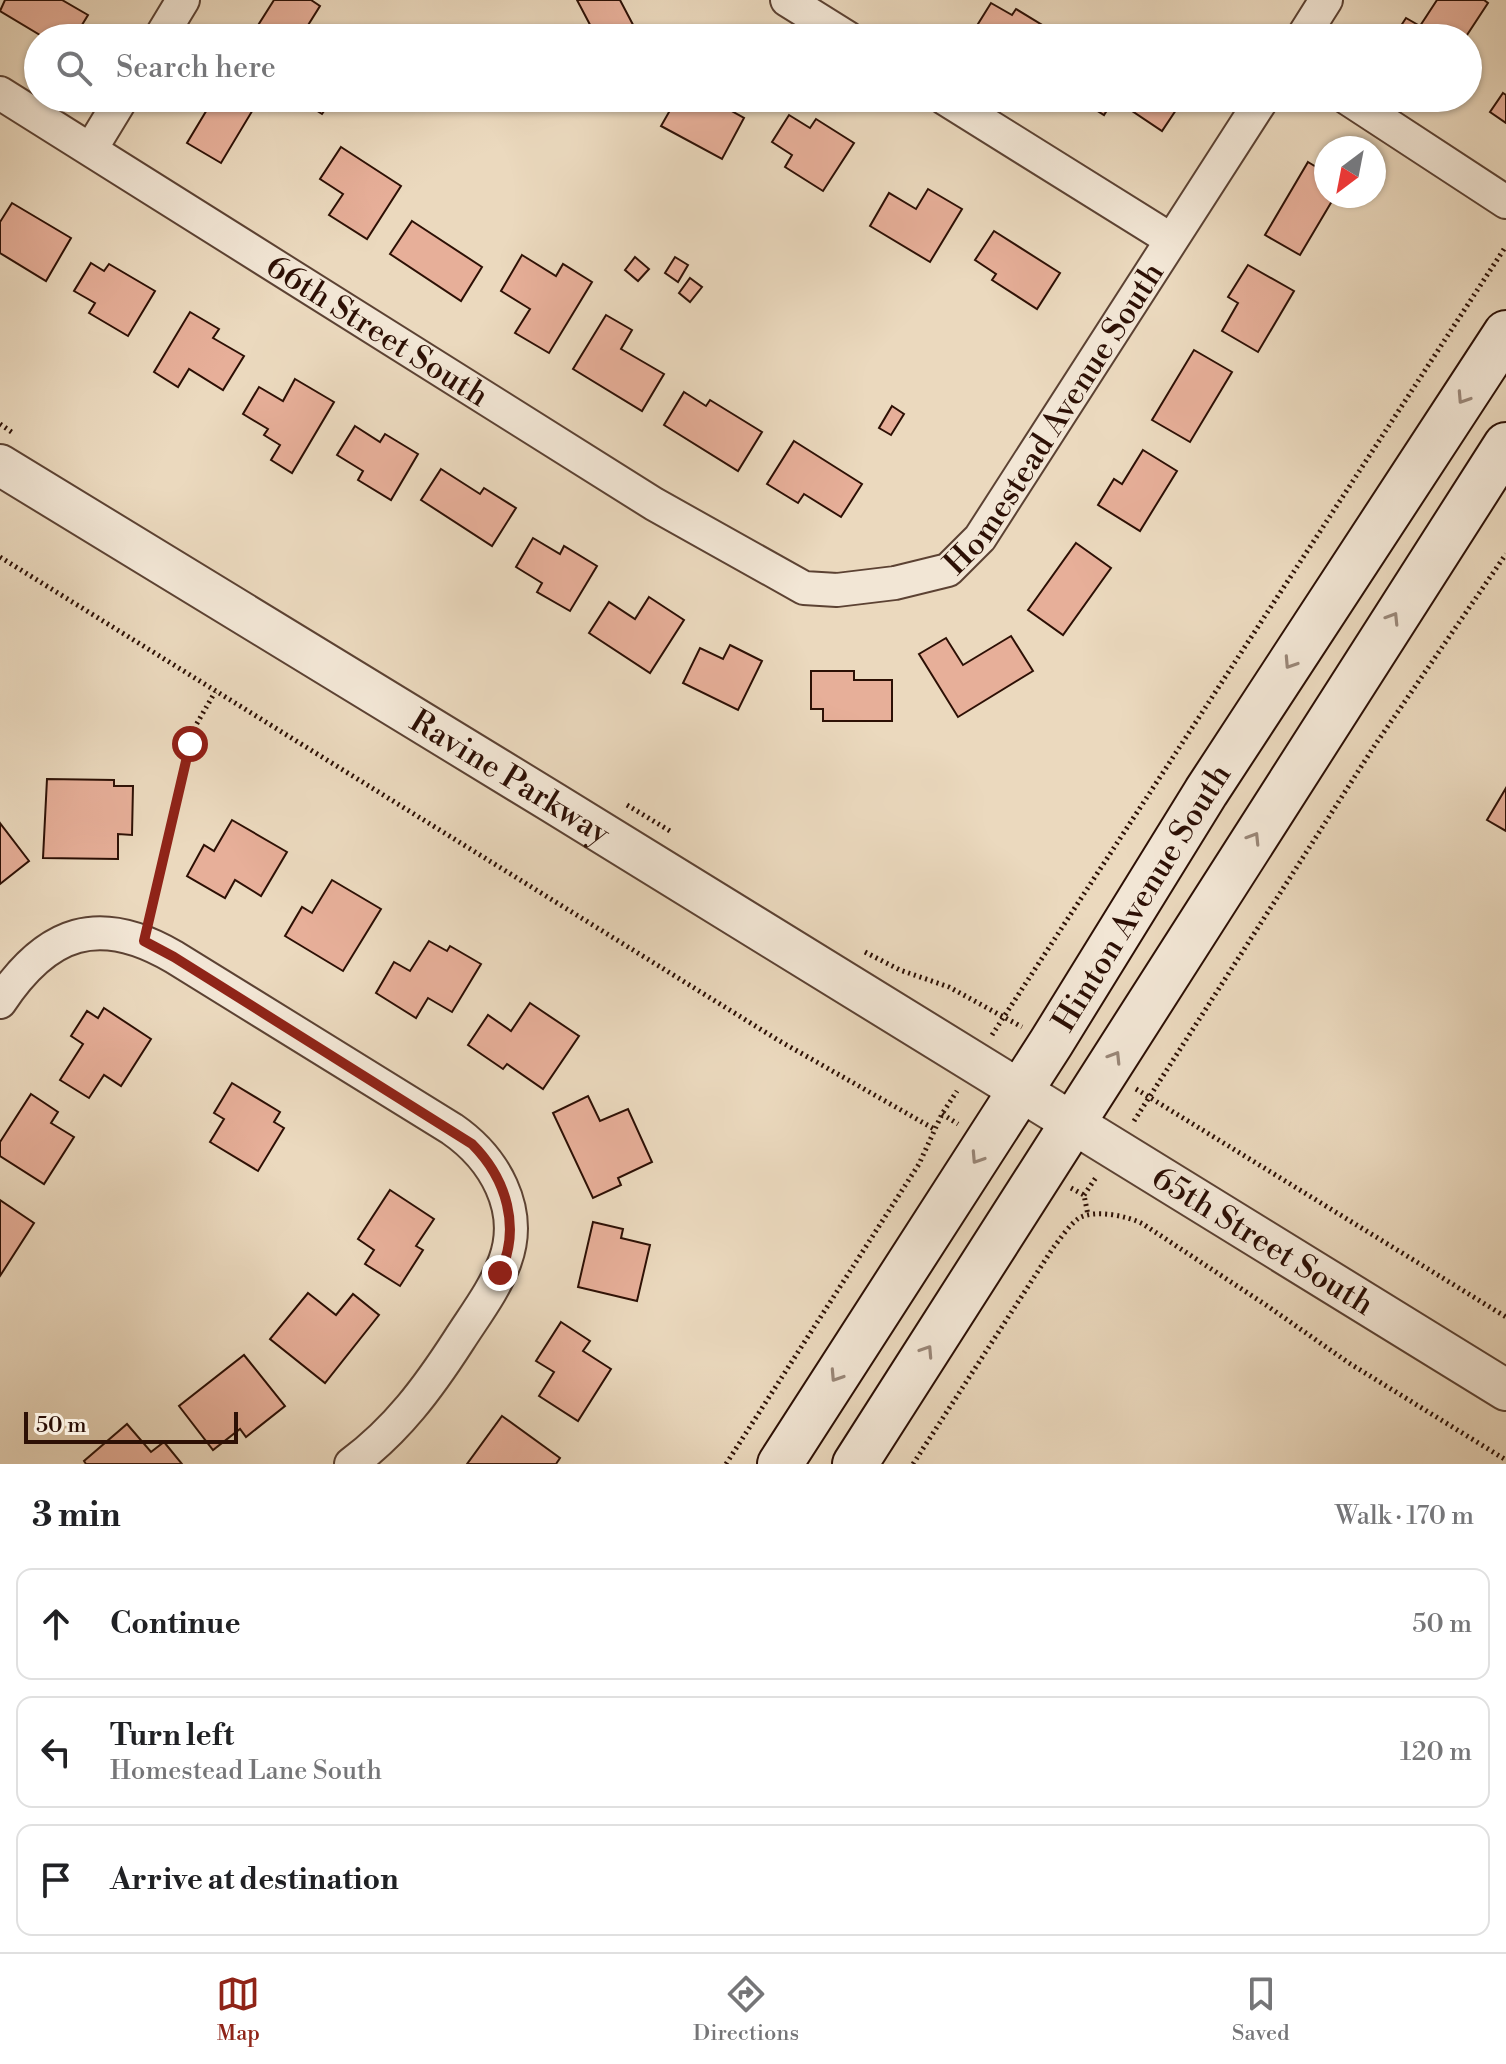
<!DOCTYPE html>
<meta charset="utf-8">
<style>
body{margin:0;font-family:"Libre Bodoni",serif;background:#f6f6f6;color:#202124}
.compass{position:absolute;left:1314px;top:136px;width:72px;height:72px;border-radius:50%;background:#fff;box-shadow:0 2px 6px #0004;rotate:212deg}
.scale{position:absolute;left:24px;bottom:20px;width:214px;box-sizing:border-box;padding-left:8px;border:4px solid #2d1005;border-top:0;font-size:22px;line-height:28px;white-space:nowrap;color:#2d1005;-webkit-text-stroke:6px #f2e6d5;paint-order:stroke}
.stop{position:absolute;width:24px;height:24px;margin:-18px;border:6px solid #8f2418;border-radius:50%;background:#fff}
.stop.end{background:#8f2418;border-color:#fff;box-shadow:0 2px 8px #0008}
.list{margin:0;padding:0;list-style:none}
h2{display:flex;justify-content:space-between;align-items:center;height:104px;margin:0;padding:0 32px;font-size:34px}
h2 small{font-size:26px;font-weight:400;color:#757577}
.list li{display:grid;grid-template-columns:52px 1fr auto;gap:24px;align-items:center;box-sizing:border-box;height:112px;margin:0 16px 16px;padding:0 16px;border:2px solid #e0e0e0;border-radius:16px}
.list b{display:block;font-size:30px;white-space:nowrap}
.list p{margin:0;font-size:26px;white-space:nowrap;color:#757577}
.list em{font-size:26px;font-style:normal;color:#757577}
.icon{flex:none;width:44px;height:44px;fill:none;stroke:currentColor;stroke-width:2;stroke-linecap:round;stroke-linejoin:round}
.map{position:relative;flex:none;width:1506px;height:1464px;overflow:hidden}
.search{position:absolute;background:#fff;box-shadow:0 2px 6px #0004;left:24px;right:24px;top:24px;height:88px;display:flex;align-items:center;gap:20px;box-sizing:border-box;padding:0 28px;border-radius:44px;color:#757577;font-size:30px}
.sheet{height:488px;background:#fff}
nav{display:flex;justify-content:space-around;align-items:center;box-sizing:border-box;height:112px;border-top:2px solid #e0e0e0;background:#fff;font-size:22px;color:#757577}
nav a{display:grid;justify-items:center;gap:4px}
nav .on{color:#8f2418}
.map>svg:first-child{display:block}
.building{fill:#e7af99;stroke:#2d1005;stroke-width:2}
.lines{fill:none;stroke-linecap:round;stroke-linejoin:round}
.minor-casing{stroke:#5c4233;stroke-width:36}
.tertiary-casing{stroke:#5c4233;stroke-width:44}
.secondary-casing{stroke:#2d1005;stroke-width:48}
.path{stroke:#2d1005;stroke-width:5;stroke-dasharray:2 4;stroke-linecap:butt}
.minor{stroke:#f2e6d5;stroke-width:32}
.tertiary{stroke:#f2e6d5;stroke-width:40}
.secondary{stroke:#f2e6d5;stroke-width:44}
.oneway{stroke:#998677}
.route{stroke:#8f2418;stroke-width:10}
.labels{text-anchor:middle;stroke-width:7;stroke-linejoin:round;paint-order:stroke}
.street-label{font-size:32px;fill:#2d1005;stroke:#f2e6d5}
</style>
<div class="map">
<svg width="1506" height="1464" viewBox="0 0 1506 1464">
<rect width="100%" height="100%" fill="#ebd9be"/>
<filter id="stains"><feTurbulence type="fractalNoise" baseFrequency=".0025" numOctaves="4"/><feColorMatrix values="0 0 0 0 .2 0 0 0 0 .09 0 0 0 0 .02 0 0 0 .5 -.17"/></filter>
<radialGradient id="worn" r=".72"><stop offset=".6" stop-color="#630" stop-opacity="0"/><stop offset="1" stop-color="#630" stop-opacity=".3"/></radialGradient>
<g class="building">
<path d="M5,0H62L88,15L74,38H45L0,11Z"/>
<path d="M274,0H311L320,6L300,38H250Z"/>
<path d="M577,0H620L640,38H597Z"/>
<path d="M1437,0H1484L1488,3L1465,38H1393L1406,18L1420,26Z"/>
<path d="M991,3L1012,15L1016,9L1062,37L983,38L973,32Z"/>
<path d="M1503,93L1506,95V123L1490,112Z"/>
<path d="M214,98H260L221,163L187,143Z"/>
<path d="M317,98L329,104L322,114L311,107Z"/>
<path d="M677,98H708L744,118L722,159L661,126Z"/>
<path d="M1077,98H1184L1162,131L1114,99L1104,115Z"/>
<path d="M789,115L810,128L816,119L854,143L823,191L785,167L792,155L772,142Z"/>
<path d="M341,147L401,186L367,239L329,215L343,194L320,179Z"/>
<path d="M1308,162L1326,173V196H1335L1300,255L1265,235Z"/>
<path d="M928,189L962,209L930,262L870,226L889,193L916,209Z"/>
<path d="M12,203L71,238L46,281L0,253V222Z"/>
<path d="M412,221L482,267L461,301L390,254Z"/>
<path d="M994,231L1060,273L1037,309L992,280L996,274L975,260Z"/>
<path d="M522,255L556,276L563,264L592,282L549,353L515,333L530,309L501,291Z"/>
<path d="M635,257L649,269L638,281L625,270Z"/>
<path d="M675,257L688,265L678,282L665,273Z"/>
<path d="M91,263L104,271L109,264L155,291L128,336L89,313L95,303L74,291Z"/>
<path d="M1248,265L1294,291L1258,352L1222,331L1238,303L1228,297Z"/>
<path d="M690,278L702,287L690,302L679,293Z"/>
<path d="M190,312L219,329L213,338L244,356L223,390L189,369L178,387L154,372Z"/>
<path d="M606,315L632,330L621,349L664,374L642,411L573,369Z"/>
<path d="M1194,350L1232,372L1190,442L1152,420Z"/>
<path d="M295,379L334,402L292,473L271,460L280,445L264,435L268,429L243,414L259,387L283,401Z"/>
<path d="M684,392L706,406L710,400L762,432L738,471L664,425Z"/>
<path d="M892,406L904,414L891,435L879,428Z"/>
<path d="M355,426L380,442L385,434L418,454L391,500L358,480L363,471L337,455Z"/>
<path d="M794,441L862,484L841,517L804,494L798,503L767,484Z"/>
<path d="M1143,450L1177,471L1140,531L1098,505L1114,479L1122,484Z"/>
<path d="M441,469L480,494L484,488L516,508L492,546L421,500Z"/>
<path d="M533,538L560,554L564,546L597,566L570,611L537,592L542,583L516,567Z"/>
<path d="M1076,543L1111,568L1063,635L1028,610Z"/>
<path d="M649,597L684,620L650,673L589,633L609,602L635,619Z"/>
<path d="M1011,636L1033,671L958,717L919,654L946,638L963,665Z"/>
<path d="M730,645L762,661L738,710L683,683L700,648L723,659Z"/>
<path d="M811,671H854V680H892V721H823V709H811Z"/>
<path d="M47,779L114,780V786H133L132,835L118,834V859L43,858Z"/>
<path d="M1506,788V831L1487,820Z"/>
<path d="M232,820L287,852L261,896L235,880L225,898L187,876L204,845L214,851Z"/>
<path d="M0,823L29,861L0,884Z"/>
<path d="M332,880L381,909L343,971L285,936L302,907L312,913Z"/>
<path d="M429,941L447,951L450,946L481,964L452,1012L428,998L416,1018L376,993L394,962L410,971Z"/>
<path d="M530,1003L579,1036L543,1089L507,1064L503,1069L468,1045L488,1015L511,1031Z"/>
<path d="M104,1008L151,1039L121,1086L104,1075L89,1098L60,1080L83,1044L71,1036L87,1011L98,1018Z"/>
<path d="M232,1083L280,1112L274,1122L284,1128L258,1171L210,1142L224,1119L214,1113Z"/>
<path d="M31,1094L58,1112L51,1123L74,1137L44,1184L0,1156V1142Z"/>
<path d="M588,1096L600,1121L628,1109L652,1162L618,1178L621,1185L593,1198L553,1113Z"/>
<path d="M390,1190L434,1219L416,1246L423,1250L400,1286L365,1264L374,1250L358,1239Z"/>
<path d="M0,1200L34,1223L0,1276Z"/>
<path d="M593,1222L623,1229L621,1238L650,1245L637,1301L578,1287Z"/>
<path d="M308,1293L336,1315L353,1294L379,1315L325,1383L270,1339Z"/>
<path d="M561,1322L590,1341L583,1351L611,1369L578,1421L539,1396L554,1372L536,1361Z"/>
<path d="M244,1355L285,1406L246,1437L240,1429L213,1450L179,1406Z"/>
<path d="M502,1416L560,1458L556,1464H467Z"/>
<path d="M127,1424L151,1452L164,1442L182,1464H86L84,1461Z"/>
</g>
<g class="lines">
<g class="minor-casing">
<g id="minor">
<path d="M787,0L848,38"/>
<path d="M160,38L183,0"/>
<path d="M1302,38L1326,0"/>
<path id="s1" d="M0,93L654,504L804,588L837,590L895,583L948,570L980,538L1263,98"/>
<path d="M944,98L1170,239"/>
<path d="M1347,98L1506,202"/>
<path d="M91,149L122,98"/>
<path d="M0,1002C47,931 99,913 174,957L452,1129C494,1158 524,1209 505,1261C495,1289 475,1315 459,1340C428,1388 397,1430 351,1464"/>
</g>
</g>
<g class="tertiary-casing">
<g id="tertiary">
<path id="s2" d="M0,465L552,802L1506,1390"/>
</g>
</g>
<g class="secondary-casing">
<g id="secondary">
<path id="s3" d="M780,1464L1051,1043L1206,792L1506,333"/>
<path d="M855,1464L1506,445"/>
</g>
</g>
<g class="path">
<path d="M0,424L13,433"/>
<path d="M0,557L778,1040L936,1130"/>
<path d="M627,805L670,831"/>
<path d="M150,916L190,744L196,725L215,692"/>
<path d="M865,952L900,970L949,987L1022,1027"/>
<path d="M992,1035L1506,246"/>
<path d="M1136,1089L1506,1317"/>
<path d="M942,1114L958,1124"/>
<path d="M1134,1121L1375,745L1506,554"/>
<path d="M1071,1188L1084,1195L1088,1215"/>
<path d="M1084,1195L1097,1176"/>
<path d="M726,1464L919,1164L942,1114L957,1091"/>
<path d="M913,1464L1053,1248C1061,1238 1069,1225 1079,1218C1095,1209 1128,1216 1143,1224L1266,1305L1349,1363L1506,1460"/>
</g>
<use href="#minor" class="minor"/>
<use href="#tertiary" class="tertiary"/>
<use href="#secondary" class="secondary"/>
</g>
<defs><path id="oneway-chevron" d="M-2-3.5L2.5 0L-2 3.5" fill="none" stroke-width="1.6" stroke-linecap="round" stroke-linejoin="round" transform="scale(2)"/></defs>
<g class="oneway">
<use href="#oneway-chevron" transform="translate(1463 398) rotate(123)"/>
<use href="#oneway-chevron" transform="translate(1393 618) rotate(-58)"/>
<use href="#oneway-chevron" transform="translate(1290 663) rotate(123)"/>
<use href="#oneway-chevron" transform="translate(1254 838) rotate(-58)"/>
<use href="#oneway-chevron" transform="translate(1115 1057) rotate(-58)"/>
<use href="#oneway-chevron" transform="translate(977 1158) rotate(123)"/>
<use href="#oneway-chevron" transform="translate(927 1351) rotate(-57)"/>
<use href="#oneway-chevron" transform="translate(836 1376) rotate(123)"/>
</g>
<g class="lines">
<path class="route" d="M190,744L144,941L174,957L472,1144C507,1179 521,1228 500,1273"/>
</g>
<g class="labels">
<g class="street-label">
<text dy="11" stroke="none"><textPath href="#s1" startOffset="446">66th Street South</textPath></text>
<text dy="11" stroke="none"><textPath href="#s1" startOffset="1276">Homestead Avenue South</textPath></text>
<text dy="11" stroke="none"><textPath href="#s2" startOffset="598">Ravine Parkway</textPath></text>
<text dy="11" stroke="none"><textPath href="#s3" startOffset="672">Hinton Avenue South</textPath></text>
<text dy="11" stroke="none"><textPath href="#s2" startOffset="1482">65th Street South</textPath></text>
</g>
</g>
<rect width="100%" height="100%" filter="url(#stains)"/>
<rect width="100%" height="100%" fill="url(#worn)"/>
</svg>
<svg class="compass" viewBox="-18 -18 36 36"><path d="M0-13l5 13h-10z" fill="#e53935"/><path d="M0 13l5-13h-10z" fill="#757577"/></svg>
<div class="scale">50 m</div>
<div class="stop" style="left:190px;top:744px"></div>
<div class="stop end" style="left:500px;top:1273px"></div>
<div class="search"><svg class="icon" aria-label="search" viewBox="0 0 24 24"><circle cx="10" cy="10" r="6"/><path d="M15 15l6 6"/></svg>Search here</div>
</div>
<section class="sheet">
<h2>3 min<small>Walk · 170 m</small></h2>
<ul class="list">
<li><svg class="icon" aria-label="ahead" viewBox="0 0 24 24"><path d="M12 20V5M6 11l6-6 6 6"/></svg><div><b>Continue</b></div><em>50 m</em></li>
<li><svg class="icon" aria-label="left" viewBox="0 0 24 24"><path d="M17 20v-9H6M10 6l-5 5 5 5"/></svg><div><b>Turn left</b><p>Homestead Lane South</p></div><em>120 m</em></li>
<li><svg class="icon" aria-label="arrive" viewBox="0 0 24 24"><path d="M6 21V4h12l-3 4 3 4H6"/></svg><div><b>Arrive at destination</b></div></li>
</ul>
</section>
<nav>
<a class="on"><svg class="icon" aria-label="map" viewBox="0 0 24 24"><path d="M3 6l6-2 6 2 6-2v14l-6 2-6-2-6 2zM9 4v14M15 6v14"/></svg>Map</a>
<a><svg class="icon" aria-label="directions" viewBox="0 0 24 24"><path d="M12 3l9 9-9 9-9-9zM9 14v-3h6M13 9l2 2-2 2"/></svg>Directions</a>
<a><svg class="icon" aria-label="saved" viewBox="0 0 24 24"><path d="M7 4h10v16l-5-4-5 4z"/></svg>Saved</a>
</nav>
